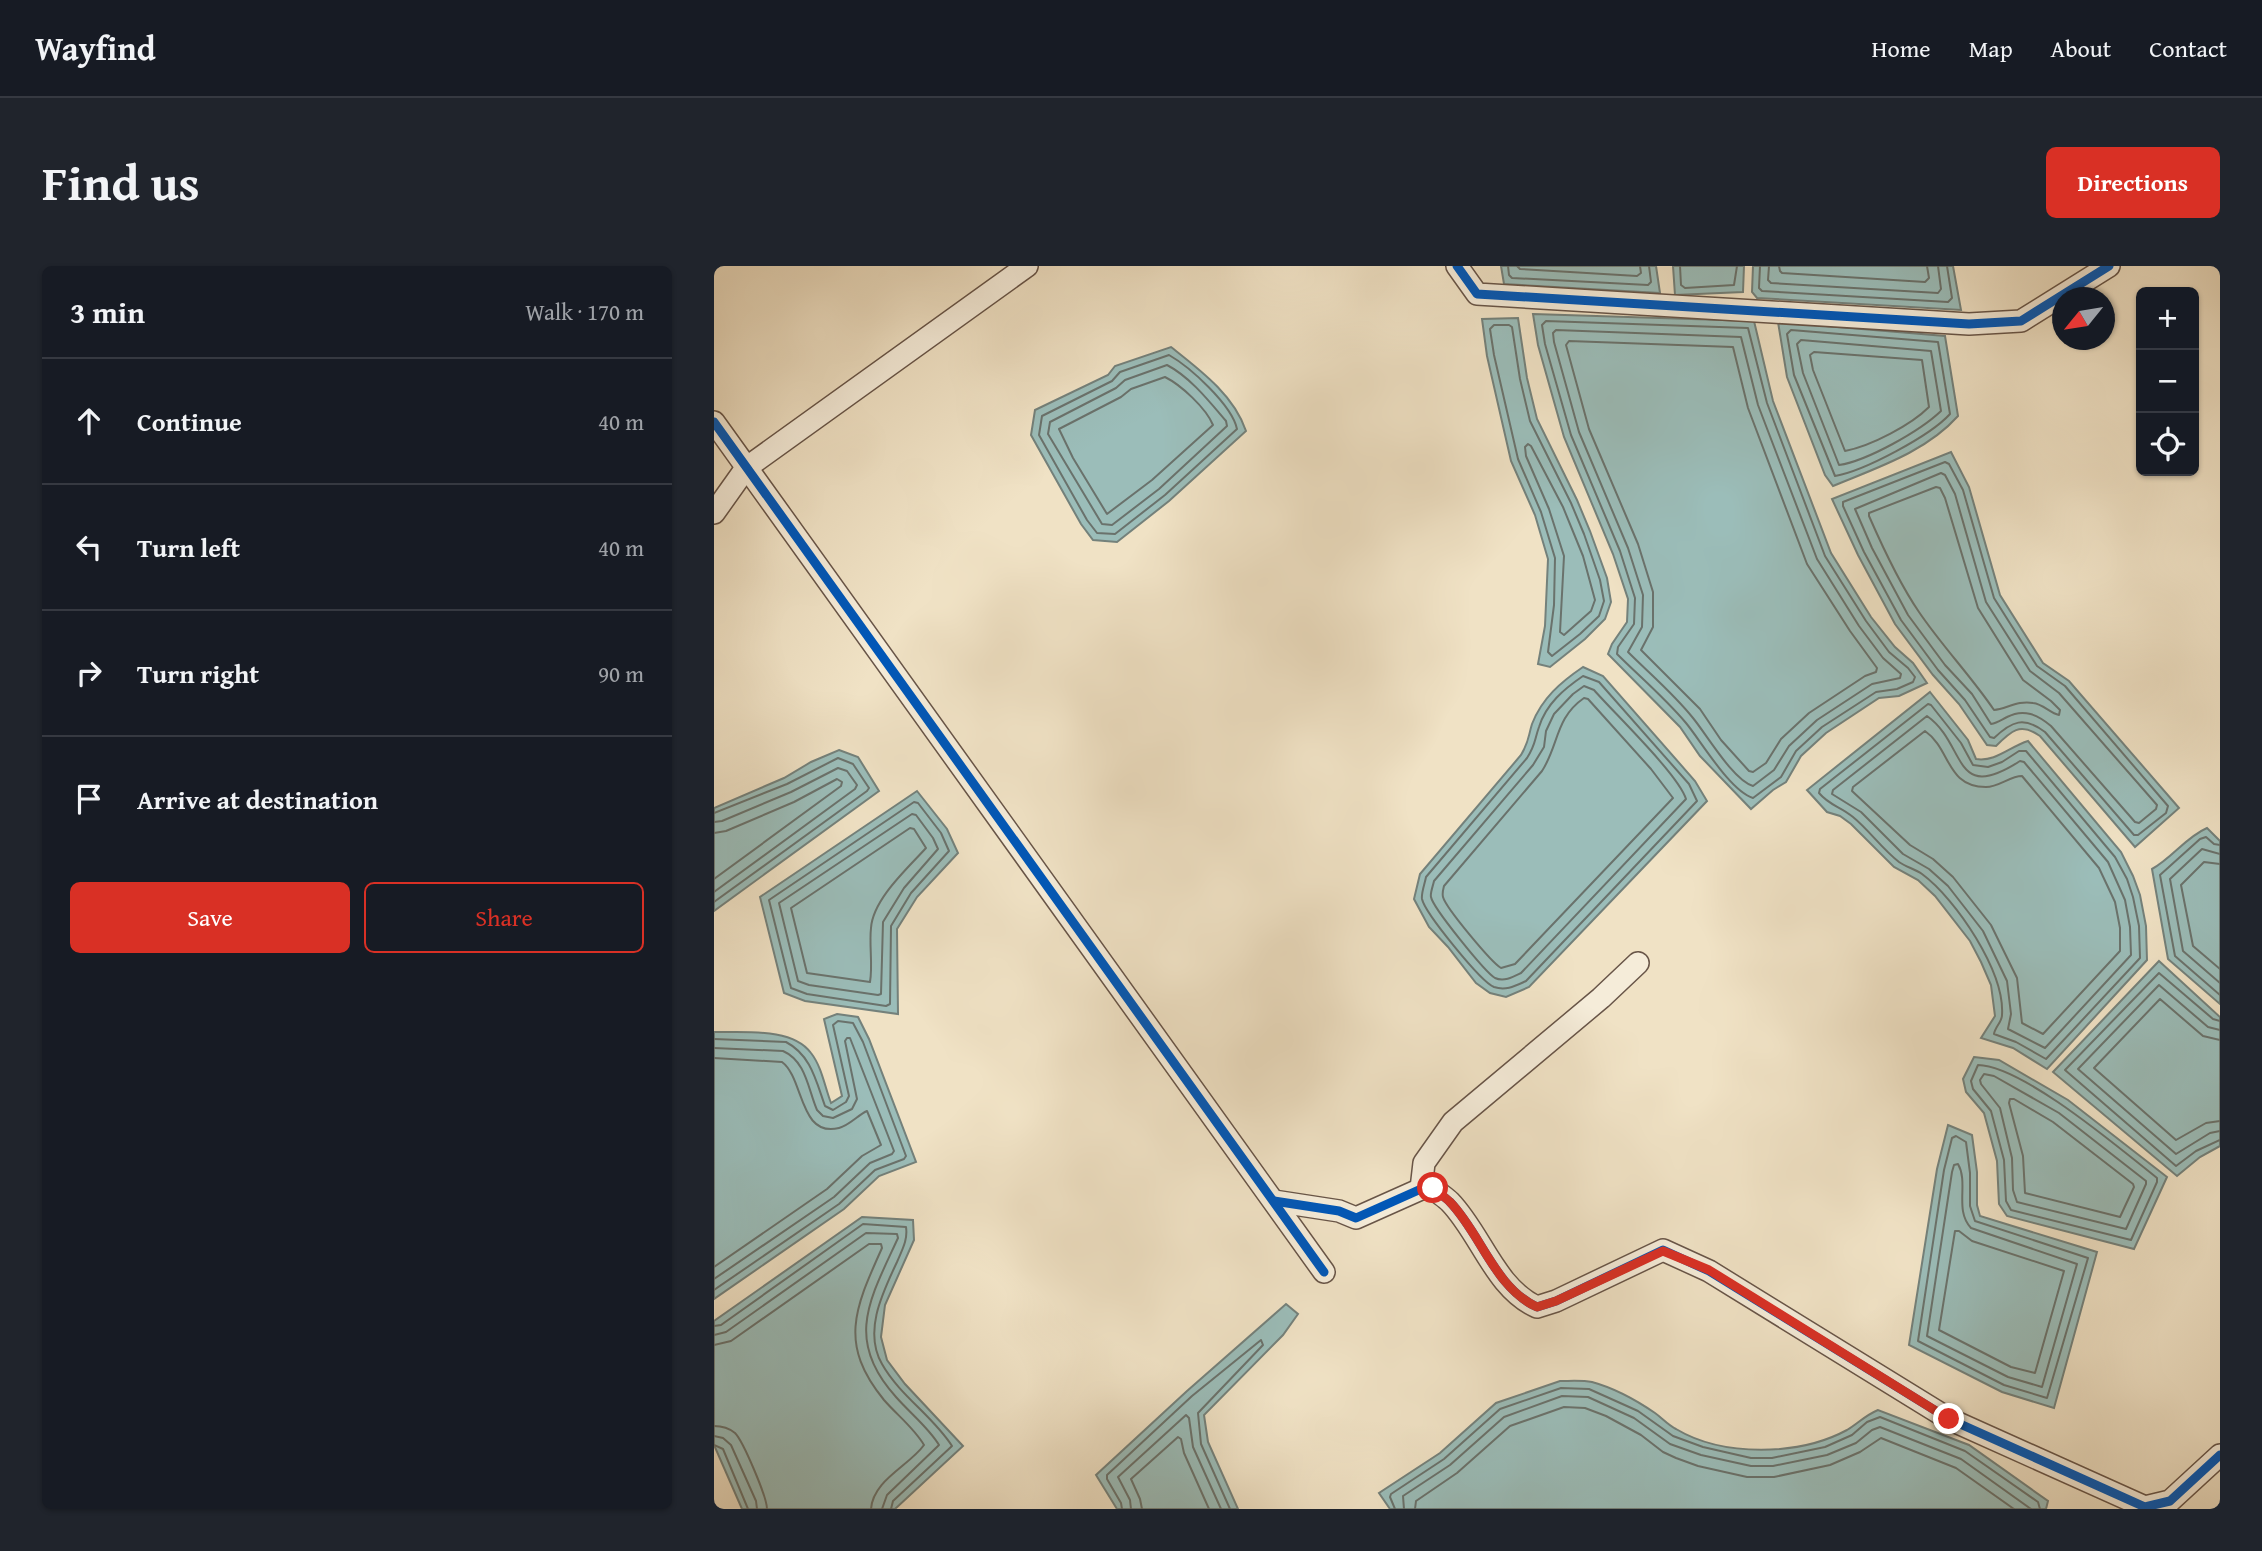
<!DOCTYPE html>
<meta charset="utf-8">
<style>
body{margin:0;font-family:"Gentium Book Plus",serif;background:#20242c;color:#f1f3f6}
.controls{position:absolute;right:21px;top:21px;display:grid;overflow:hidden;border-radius:10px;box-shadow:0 2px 5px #0004}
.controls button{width:63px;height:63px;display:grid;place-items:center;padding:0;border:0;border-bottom:2px solid #363941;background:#171b24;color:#f1f3f6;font:35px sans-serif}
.compass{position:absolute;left:1338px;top:21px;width:63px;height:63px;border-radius:50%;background:#171b24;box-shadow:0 2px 5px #0004;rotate:240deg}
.stop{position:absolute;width:21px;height:21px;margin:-16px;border:5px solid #d93025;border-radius:50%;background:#fff}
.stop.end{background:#d93025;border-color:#fff;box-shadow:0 2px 7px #0008}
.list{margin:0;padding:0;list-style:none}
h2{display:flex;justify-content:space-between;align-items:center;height:91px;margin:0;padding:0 28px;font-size:30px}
h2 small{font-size:23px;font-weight:400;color:#9ea1a6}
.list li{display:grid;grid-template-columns:46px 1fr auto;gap:21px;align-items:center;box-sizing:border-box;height:126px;padding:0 28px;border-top:2px solid #363941}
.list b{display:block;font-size:26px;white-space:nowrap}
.list em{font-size:23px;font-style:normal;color:#9ea1a6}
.actions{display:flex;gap:14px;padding:21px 28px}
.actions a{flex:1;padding:16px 0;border:2px solid #d93025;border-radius:10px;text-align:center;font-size:24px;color:#d93025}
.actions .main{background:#d93025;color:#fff}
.icon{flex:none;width:38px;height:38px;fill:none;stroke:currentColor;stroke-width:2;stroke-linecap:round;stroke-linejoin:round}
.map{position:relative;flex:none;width:1506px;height:1243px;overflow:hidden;border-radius:10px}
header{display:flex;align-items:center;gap:42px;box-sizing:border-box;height:98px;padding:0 35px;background:#171b24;border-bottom:2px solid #363941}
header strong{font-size:33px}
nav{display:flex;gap:38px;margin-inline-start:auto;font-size:24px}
.intro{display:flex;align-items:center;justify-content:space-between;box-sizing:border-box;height:168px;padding:0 42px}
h1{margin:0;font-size:49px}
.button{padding:18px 32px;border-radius:10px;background:#d93025;color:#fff;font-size:24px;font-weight:700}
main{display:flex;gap:42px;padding:0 42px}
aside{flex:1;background:#171b24;border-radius:10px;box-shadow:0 2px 5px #0004}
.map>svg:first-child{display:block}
.water{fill:#9bbdb9;stroke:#74817b;stroke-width:2}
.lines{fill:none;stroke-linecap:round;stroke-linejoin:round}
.shore{stroke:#6a726c;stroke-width:2}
.minor-casing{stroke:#685548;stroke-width:24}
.minor{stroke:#f5ecd9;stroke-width:21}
.cycleway-casing{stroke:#f5ecd9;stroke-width:13}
.cycleway{stroke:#0057b8;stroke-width:9}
.route{stroke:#d93025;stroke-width:9}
</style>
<header>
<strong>Wayfind</strong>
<nav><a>Home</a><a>Map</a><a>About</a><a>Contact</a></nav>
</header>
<div class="intro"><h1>Find us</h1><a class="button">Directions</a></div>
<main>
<aside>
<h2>3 min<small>Walk · 170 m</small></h2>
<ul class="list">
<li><svg class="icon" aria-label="ahead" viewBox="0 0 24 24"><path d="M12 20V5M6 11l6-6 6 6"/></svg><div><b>Continue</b></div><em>40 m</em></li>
<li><svg class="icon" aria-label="left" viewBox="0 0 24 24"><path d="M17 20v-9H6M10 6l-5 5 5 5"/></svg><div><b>Turn left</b></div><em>40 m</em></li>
<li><svg class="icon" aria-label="right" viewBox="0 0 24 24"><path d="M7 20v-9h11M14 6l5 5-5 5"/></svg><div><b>Turn right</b></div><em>90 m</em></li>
<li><svg class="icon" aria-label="arrive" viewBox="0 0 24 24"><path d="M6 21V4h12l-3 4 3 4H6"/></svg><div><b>Arrive at destination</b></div></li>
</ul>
<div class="actions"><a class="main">Save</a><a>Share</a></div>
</aside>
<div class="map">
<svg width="1506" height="1243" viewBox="0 0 1506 1243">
<rect width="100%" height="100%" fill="#f0e2c5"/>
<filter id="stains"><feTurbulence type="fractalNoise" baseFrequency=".00286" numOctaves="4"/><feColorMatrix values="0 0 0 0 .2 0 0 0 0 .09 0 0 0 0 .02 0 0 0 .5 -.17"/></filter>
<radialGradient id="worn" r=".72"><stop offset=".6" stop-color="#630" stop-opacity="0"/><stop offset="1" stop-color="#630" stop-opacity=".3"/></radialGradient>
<g class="water">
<path d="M787,0H942L946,27L790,18Z"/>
<path d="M959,0H1030L1029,26L961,29Z"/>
<path d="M1039,0H1239L1247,44L1043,32L1038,26Z"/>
<path d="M819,48L1040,55L1059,135L1117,287L1157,351L1181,381L1199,397L1213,417L1185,430L1165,432L1112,467L1087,490L1072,516L1059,524L1037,543L986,490L966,461L894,388L898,378L913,356L914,333L899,288L850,171L824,79Z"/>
<path d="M804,52L813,112L823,153L863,234L876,265L893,312L897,336L891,353L871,373L836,401L824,398L831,360L834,293L821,249L797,195L773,90L768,53Z"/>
<path d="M1064,56L1231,70L1244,150C1212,186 1162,202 1119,220L1111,209L1073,111Z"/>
<path d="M457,81C486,104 520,129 532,165L455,235L403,276L379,274L367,258L317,169L321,144L394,109L401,100Z"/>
<path d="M1237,186L1255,221L1286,329L1329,397L1355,415L1465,542L1421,581L1326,470C1306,456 1297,465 1282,480L1273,479L1245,438L1219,409L1181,358L1144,289L1118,233Z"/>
<path d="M869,401L889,410L981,515L993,535L815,721L792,731L776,727L762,717L734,681L715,661L700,633L706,608L807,489C815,476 814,471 818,458C828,432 847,416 869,401Z"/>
<path d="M1216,426L1254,474L1262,493C1282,496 1295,481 1314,475L1407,586L1419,610L1426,629L1432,660L1433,694L1333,803L1299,782L1267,772L1281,750L1277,719L1267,696L1256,675L1221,630L1204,614L1180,601L1137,558L1126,550L1113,546L1093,524Z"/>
<path d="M125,484L144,491L165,525L0,645V542L70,512L97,496Z"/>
<path d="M203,525L233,563L244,587L203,631L183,663L184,748L91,735L70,727L46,631Z"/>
<path d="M1493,562L1506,575V738L1454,693L1438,603C1458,592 1472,571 1493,562Z"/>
<path d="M1445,695L1506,751V880L1486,891L1463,910L1339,806Z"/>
<path d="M123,748L144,751L155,773L202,896L165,910L130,943L0,1033V766C30,767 78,761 97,787C108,801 111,822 117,837L128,830L110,753Z"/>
<path d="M1260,791L1285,794L1354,834L1453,911L1420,983L1293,950L1285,938L1283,895L1270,847L1252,826L1249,813Z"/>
<path d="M1234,859L1258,869L1263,906V939L1266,950L1383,986L1340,1142L1288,1126L1195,1079L1223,903Z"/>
<path d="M148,951L199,954L200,974L171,1039L167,1071L173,1094L191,1118L249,1180L181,1243H28L0,1179V1055Z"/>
<path d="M572,1038L584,1048L569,1069L490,1149L494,1176L524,1243H403L382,1209L473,1125Z"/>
<path d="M846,1115C856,1115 868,1114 878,1116C900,1122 922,1134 941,1147C948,1152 954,1159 962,1163C1009,1191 1085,1190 1133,1164C1145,1157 1150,1150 1164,1144L1255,1179L1334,1235L1332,1243H676L665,1227L726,1187L782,1137Z"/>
</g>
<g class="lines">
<g class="shore">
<path d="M794,0L795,9L798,12L934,19L937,16L935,0"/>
<path d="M803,0L806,3L923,10L927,7L926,0"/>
<path d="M966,0L967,19L971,22L1020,19L1023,0"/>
<path d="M1046,0L1045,22L1048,25L1234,36L1238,32L1233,0"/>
<path d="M1055,0L1054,14L1057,17L1224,27L1227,23L1224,0"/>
<path d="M1065,0L1066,5L1068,7L1211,16L1215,12L1213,0"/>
<path d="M832,55L1034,62L1053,137L1111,290L1152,355L1175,386L1194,402L1201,411L1199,416L1183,423L1162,426L1108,461L1082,485L1067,511L1039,532C1016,525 987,475 972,457C951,432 925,410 903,388L904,381L920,358L921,332L906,285L857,169L831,78L828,59Z"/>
<path d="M780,59H795L798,61L806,113L816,155L857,237L870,268L886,314L890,335L885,350L866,368L838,390L834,386L840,339L841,292L827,246L804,193L780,89L776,63Z"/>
<path d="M842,64L1027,71L1044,139L1103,293L1145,360L1169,392L1187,408L1186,412L1158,418L1103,454L1075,480L1060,504L1039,520C1019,514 993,469 979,452C960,428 935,407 914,386L928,361L929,329L914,282L865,166L840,76L839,67Z"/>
<path d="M1077,64L1224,76L1236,148C1216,170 1150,205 1121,210L1080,109L1073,68Z"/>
<path d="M1087,74L1217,85L1227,145C1206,165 1153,195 1125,199L1089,107L1083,78Z"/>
<path d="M855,75L1019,81L1034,142L1093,298L1136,365L1163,402L1162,406L1151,410L1095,447L1067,473L1052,497L1039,506L1035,505L1007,474L986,443L927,384L939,361V326L924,278L875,163L852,79Z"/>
<path d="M1100,86L1208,94L1215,141C1197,159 1157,180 1131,185L1099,104L1096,89Z"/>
<path d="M455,89C476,101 518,139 523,163L451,229L401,268L383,267L373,254L325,169L328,150L398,115L406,106Z"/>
<path d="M453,99C476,111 495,135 512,155L513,160L445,223L398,259L388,258L334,168L336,156L402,122L411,114Z"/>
<path d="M451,111C467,119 492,142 499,159L438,214L393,248L359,192L345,163L407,131L417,123Z"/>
<path d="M814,178L817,180L849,241L869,290L881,334L877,345L850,369L846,366L850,290L835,243L812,190L811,181Z"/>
<path d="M1231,196L1235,198L1249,224L1280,332L1323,400L1351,420L1454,540L1452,547L1424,569H1420L1331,466C1310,450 1298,455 1280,472L1276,471L1251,434L1224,404L1187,354L1150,286L1129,240V236Z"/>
<path d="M1227,207L1231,209L1241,228L1272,336L1316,405L1345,427L1443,539L1442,543L1425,557L1421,556L1337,460C1324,449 1310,442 1293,451C1287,454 1283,457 1277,458L1258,428L1231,399L1194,349L1158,282L1141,243Z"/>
<path d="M1222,221L1226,222L1231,232L1264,342L1309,414L1337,435L1346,444L1345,449C1336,447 1329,438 1319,437C1304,434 1292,443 1280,444C1257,410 1228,380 1205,346C1185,317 1169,282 1155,250V247Z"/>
<path d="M869,410L885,416L975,518L983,535L812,715C801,720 792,725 780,721C767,716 711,647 708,633C707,627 711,617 712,611L813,492C822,478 820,475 825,461C832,438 850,423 869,410Z"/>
<path d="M870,420L880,424C900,447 964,508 972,533L807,707C799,711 790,716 781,712C771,706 719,642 717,631C716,627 719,620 720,615L819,499L830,481L832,465L840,448L859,428Z"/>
<path d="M870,432L874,433L937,503L959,532L801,698L787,702C777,696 732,642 729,631C728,627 729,624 730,620L828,505C845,479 841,452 870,432Z"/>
<path d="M1214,438L1217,439L1247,477L1259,499L1274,501L1288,496L1305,485H1312L1401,591L1413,613L1419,631L1425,660L1426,692L1332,793L1302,776L1280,768C1281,761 1288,756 1288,749C1291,706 1242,633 1208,608C1201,603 1192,601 1185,596C1168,583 1155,564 1139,551C1126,540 1116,540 1105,527L1106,523Z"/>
<path d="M1213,450C1253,478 1238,539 1306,495L1310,496L1394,596L1411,634L1416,661L1417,689L1331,782L1294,763L1297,748L1293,715L1269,665L1234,620L1215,603L1189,588L1147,546L1118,528L1119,524Z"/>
<path d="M1211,465C1237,483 1232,521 1272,521C1285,521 1296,510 1308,510L1385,602L1401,636L1406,662V685L1329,768L1308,757L1303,712L1277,659L1239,611L1219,593L1196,579L1138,525L1139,521Z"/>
<path d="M200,536L204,537L227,567L235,585L197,627L177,660L176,738L172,740L93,728L77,722L55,634Z"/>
<path d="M0,547L73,518L124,492L139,498L155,522L153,525L0,636"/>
<path d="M198,548L202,549L219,572L224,583L190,622L169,656L167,728L164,729L95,719L84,715L65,637Z"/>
<path d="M0,556L8,555L77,526L124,502L133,505L143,519L141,523L0,626"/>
<path d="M196,562L200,563L212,582C194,602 159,633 157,662C155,680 159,698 156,716L93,707L77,642Z"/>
<path d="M0,567L12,565L80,536L123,513L128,516L127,520L0,613"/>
<path d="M1506,579L1500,578L1492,571L1486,573L1446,609L1461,690L1506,729"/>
<path d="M1506,588L1488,583L1456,613L1469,685L1506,717"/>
<path d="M1506,598L1490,596L1467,619L1479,680L1506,703"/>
<path d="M1506,755L1499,753L1445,707L1351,804L1462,900L1482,885L1506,874"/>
<path d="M1506,764L1494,761L1445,719L1364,803L1462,888L1496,867L1506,865"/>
<path d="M0,773L72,776C97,789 102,815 111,840L119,844L132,836L135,830L119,759L124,755L139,757L149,776L192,890L190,893L161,904L125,938L0,1024"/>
<path d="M1506,774L1489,770L1446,733L1380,802L1462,874L1492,857L1506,855"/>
<path d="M0,782L69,785C92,795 94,823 103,844L109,850L119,852L138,843L143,833L131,775L133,772H136L180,885L178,888L156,897L120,931L0,1013"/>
<path d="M0,792L68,796C90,812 85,872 125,862C136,859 144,849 153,845L167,879L148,890L113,923L0,1001"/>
<path d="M1264,799C1309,800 1405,882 1443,912V916L1417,974L1297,944L1292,935L1290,894L1277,845L1259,823L1257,815Z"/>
<path d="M1270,808L1280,810L1345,847L1432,915V918L1412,963L1303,936L1299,924L1298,892L1286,842L1267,818L1266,814Z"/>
<path d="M1296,833H1300L1339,856L1419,918L1420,921L1406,951L1311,927L1309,890L1295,837Z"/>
<path d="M1242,870L1252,876L1256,907V940L1261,955L1374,992L1333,1132L1290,1119L1204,1075L1230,904L1238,872Z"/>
<path d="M1244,898C1255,917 1240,944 1257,962L1363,998L1328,1121L1294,1111L1213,1070L1238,906L1240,899Z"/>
<path d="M1241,965H1245L1258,975L1350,1005L1321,1107L1297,1101L1225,1064Z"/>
<path d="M0,1060L7,1059L149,958L192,961C194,974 188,984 183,996C169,1026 149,1065 168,1098C186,1130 219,1150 238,1180L179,1235L177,1243"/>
<path d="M0,1069L12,1066L152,967L183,968L184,972C156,1033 130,1074 182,1131C196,1147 215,1162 225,1179L173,1229L168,1243"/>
<path d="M0,1079L17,1075L155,978H167L168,982C141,1042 124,1078 170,1134C183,1149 200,1162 210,1179C195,1200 159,1214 157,1243"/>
<path d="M0,1160C8,1160 15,1162 21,1167C29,1175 53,1231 53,1243"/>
<path d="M0,1170L9,1172L17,1179L42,1235L43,1243"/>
<path d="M0,1179L9,1183L34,1243"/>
<path d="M408,1243L407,1237L393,1213V1209L478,1130L547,1074L549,1079L484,1147L487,1178L516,1243"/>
<path d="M417,1243L416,1234L404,1211L472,1149L475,1152L479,1181L507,1243"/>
<path d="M428,1243L426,1233L417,1213L464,1171L467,1173L470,1187L495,1243"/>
<path d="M681,1243L676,1231L677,1228L730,1193L786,1143L847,1122L875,1123L924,1145L959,1170L989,1181L1037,1192H1058L1111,1181L1138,1169L1153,1156L1166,1151L1251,1185L1324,1236L1326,1243"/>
<path d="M690,1243L689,1230L736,1199L790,1151L848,1130L874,1131L920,1152L956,1178L987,1189L1037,1200H1059L1113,1189L1142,1177L1158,1164L1166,1161L1247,1193L1317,1243"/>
<path d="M701,1243L702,1235L743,1207L796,1160L850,1141L871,1142L892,1150L927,1169L949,1186L962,1192L984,1200L1033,1211H1060L1116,1199L1146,1186L1167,1172L1242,1202L1300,1243"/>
</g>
<g class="minor-casing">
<g id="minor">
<path d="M743,0L763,28L1255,58L1307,55L1395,0"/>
<path d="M0,156L610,1006"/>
<path d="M0,247L32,202L313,0"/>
<path d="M707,923L710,897L739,856L887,732L924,697"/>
<path d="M560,935L625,945L642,952L707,923L719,922C724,927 731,931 736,936C767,968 781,1022 823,1041L842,1035L949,984L995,1005L1235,1153L1431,1241L1456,1235L1506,1189"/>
</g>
</g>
<use href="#minor" class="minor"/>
<g class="cycleway-casing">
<g id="cycleway">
<path d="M743,0L763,28L1255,58L1307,55L1395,0"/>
<path d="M0,156L610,1006"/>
<path d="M560,935L625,945L642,952L707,923L719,922C724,927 731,931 736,936C767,968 781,1022 823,1041L842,1035L949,984L995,1005L1235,1153L1431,1241L1456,1235L1506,1189"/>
</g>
</g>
<use href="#cycleway" class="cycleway"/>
</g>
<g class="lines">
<path class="route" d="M719,922C724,927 731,931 736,936C767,968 781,1022 823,1041L842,1035L949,985L995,1004L1235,1153"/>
</g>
<rect width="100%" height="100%" filter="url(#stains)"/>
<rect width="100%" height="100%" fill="url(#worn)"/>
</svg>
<div class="controls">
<button>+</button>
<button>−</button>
<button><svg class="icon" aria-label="locate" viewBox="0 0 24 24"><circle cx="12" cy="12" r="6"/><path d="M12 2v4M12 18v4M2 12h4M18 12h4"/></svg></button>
</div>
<svg class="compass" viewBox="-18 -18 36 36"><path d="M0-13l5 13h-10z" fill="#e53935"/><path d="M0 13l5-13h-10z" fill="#9ea1a6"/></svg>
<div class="stop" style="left:719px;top:922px"></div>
<div class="stop end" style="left:1235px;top:1153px"></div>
</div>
</main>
